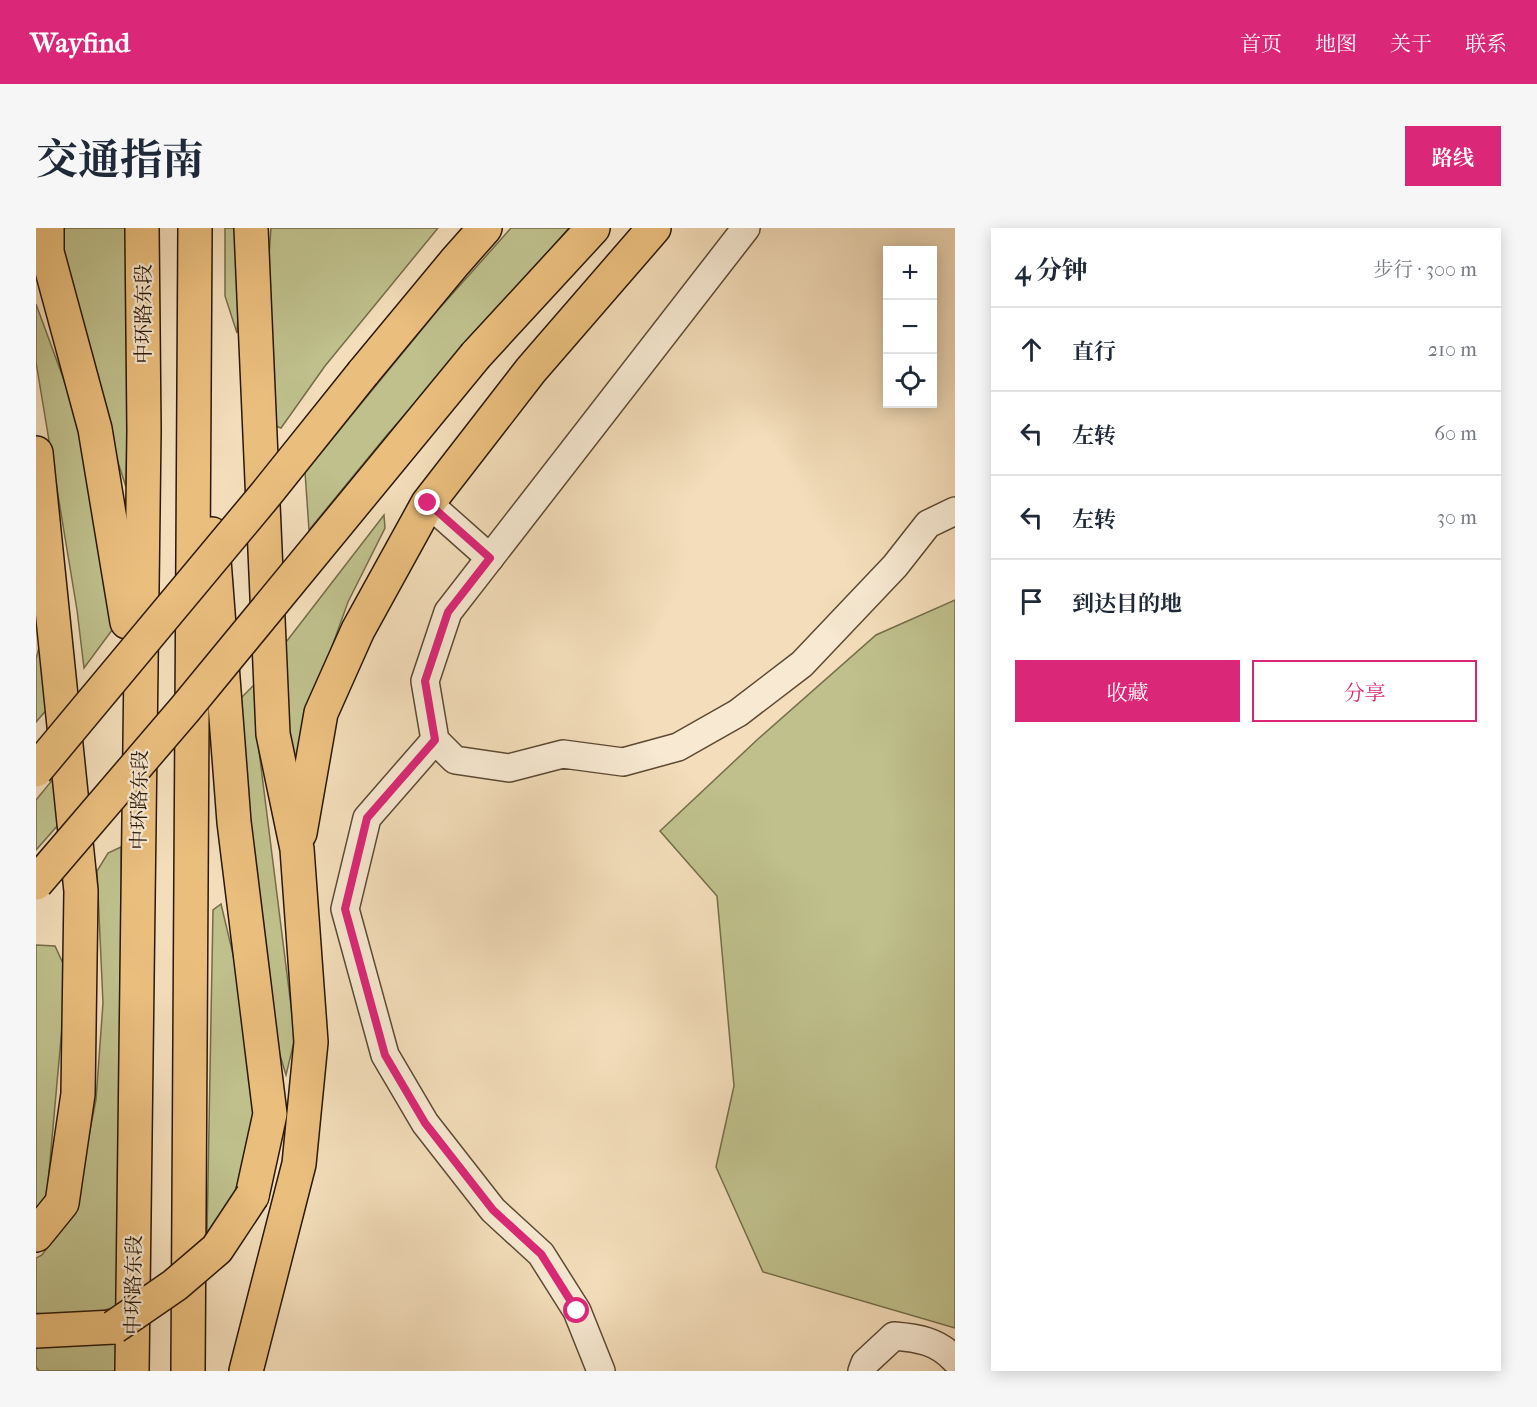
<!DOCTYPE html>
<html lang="zh">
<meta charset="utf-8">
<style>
body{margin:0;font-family:"IM FELL French Canon","Noto Serif SC",serif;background:#f6f6f7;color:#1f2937}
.controls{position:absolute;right:18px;top:18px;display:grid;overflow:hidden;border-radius:0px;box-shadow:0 3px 15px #0003}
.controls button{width:54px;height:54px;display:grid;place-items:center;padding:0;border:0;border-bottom:2px solid #e0e1e3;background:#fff;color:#1f2937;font:30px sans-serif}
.stop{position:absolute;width:18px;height:18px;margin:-14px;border:4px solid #db2777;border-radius:50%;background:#fff}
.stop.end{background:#db2777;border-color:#fff;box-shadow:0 2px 6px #0008}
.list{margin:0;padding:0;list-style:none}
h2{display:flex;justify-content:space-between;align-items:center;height:78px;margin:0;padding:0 24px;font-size:26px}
h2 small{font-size:20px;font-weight:400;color:#747a83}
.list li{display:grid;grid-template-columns:39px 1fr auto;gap:18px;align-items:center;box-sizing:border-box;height:84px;padding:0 24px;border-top:2px solid #e0e1e3}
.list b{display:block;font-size:22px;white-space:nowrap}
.list em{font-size:20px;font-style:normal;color:#747a83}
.actions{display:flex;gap:12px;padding:18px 24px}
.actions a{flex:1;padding:14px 0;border:2px solid #db2777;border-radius:0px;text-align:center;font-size:21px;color:#db2777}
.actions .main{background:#db2777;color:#fff}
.icon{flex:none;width:33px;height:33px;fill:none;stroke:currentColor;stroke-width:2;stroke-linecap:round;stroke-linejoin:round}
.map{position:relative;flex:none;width:919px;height:1143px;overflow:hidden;border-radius:0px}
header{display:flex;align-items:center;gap:36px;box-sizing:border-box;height:84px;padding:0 30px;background:#db2777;color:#fff}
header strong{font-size:28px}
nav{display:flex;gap:33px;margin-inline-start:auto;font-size:21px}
.intro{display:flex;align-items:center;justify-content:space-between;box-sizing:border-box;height:144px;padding:0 36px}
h1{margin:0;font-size:42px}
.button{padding:15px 27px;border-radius:0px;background:#db2777;color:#fff;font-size:21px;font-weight:700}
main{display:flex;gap:36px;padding:0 36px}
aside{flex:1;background:#fff;border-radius:0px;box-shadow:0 3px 15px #0003}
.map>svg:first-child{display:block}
.green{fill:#bfc08c;stroke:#756c49;stroke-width:1.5}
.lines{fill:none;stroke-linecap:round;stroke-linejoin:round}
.minor-casing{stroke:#5d4933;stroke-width:30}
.highway-casing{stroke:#2b1806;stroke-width:36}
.minor{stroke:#f7e9d2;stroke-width:27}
.highway{stroke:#eabe7d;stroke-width:33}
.highway-bridge-casing{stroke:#2b1806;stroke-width:36;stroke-linecap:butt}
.highway-bridge{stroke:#eabe7d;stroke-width:33}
.route{stroke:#db2777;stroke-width:8}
.labels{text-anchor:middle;stroke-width:4.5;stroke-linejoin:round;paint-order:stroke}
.street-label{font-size:20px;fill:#2b1806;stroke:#f7e9d2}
</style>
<header>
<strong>Wayfind</strong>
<nav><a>首页</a><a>地图</a><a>关于</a><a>联系</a></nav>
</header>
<div class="intro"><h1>交通指南</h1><a class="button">路线</a></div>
<main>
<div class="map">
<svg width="919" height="1143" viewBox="0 0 919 1143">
<rect width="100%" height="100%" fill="#f3ddba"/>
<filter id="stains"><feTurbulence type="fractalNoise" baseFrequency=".00333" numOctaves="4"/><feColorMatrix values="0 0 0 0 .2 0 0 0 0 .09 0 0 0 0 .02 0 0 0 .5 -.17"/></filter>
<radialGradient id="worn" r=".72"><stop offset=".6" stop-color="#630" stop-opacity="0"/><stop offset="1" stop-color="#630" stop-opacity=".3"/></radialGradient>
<g class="green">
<path d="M20,0H95L90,259L57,157Z"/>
<path d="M189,0H207L201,105L189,68Z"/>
<path d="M235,0H402L289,138L245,200L237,197L230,68Z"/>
<path d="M475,0H533L351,207L273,302L269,244L401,83Z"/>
<path d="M0,76L58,234L82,394L48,440L41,382L0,134Z"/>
<path d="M348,287L349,300L312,374L280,463L257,549L247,418Z"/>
<path d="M919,372V1100L727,1044L680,939L698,858L681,668L624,603L722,511L840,407Z"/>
<path d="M10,393L19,472L0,494V431Z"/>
<path d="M218,457L223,523L259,810L250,847L241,817L196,479Z"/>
<path d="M18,550L30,588L0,622V572Z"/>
<path d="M85,619L89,1076L42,1090L0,1085V1030L6,1027L38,983L60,872L67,775L61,643L72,625Z"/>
<path d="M185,676L200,739L223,892L213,947L171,1008L177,682Z"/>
<path d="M0,717L19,718L31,744L11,966L0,982Z"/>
<path d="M88,1105V1143H3L0,1139V1116Z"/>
</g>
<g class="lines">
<g class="minor-casing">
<g id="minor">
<path d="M710,0L412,384L389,453L399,512L419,532L473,540L527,526L587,534L642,519L702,485L766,436L859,338L892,296L919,283"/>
<path d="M392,275L454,330"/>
<path d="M399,512L331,590L309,681L349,827L389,895L457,982L505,1026L541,1083L565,1143"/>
<path d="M826,1143L829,1135L858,1108C882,1110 902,1113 919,1132"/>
</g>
</g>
<g class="highway-casing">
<g id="highway">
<path d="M11,0V24L59,201L91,394"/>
<path d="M440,127L557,0"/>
<path d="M327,145L419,34L449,0"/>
<path d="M0,225L45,663L42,866L26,975L0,1007"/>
<path d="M176,306L198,594L234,886L216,968"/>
<path d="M264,605L285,485L322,402L392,275L495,142L618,0"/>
<path d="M0,1103L78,1099"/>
<path d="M96,1143L108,202L106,0"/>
<path d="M152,1143L159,0"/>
<path d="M210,1143L263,936L275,814L261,621L237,506L215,0"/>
</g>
</g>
<use href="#minor" class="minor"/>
<use href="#highway" class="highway"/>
<g class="highway-bridge-casing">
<g id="highway-bridge">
<path d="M0,542L230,266L327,145"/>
<path d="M0,655L149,481L440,127"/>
<path d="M78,1099L139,1057L181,1021L216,968"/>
</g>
</g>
<use href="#highway-bridge" class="highway-bridge"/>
</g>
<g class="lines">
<path class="route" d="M392,275L454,330L412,384L389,453L399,512L331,590L309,681L349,827L389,895L457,982L505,1026L541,1083"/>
</g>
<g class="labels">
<g class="street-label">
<text transform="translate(107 86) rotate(-90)" y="7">中环路东段</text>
<text transform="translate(103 572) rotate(-89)" y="7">中环路东段</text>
<text transform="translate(97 1057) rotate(-89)" y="7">中环路东段</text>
</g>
</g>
<rect width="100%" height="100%" filter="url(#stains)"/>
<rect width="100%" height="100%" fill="url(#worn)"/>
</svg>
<div class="controls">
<button>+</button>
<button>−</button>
<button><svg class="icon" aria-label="locate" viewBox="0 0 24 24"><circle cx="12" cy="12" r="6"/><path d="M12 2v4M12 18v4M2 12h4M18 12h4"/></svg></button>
</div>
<div class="stop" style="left:541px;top:1083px"></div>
<div class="stop end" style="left:392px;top:275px"></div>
</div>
<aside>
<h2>4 分钟<small>步行 · 300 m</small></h2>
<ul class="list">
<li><svg class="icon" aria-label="ahead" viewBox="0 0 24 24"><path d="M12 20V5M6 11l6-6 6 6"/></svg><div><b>直行</b></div><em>210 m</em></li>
<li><svg class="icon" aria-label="left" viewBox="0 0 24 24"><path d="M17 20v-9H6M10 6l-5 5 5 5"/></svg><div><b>左转</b></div><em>60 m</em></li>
<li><svg class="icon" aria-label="left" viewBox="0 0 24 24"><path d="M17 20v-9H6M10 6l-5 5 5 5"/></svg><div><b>左转</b></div><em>30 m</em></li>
<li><svg class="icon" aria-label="arrive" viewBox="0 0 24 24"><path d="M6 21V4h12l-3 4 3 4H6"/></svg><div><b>到达目的地</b></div></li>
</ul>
<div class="actions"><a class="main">收藏</a><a>分享</a></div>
</aside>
</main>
